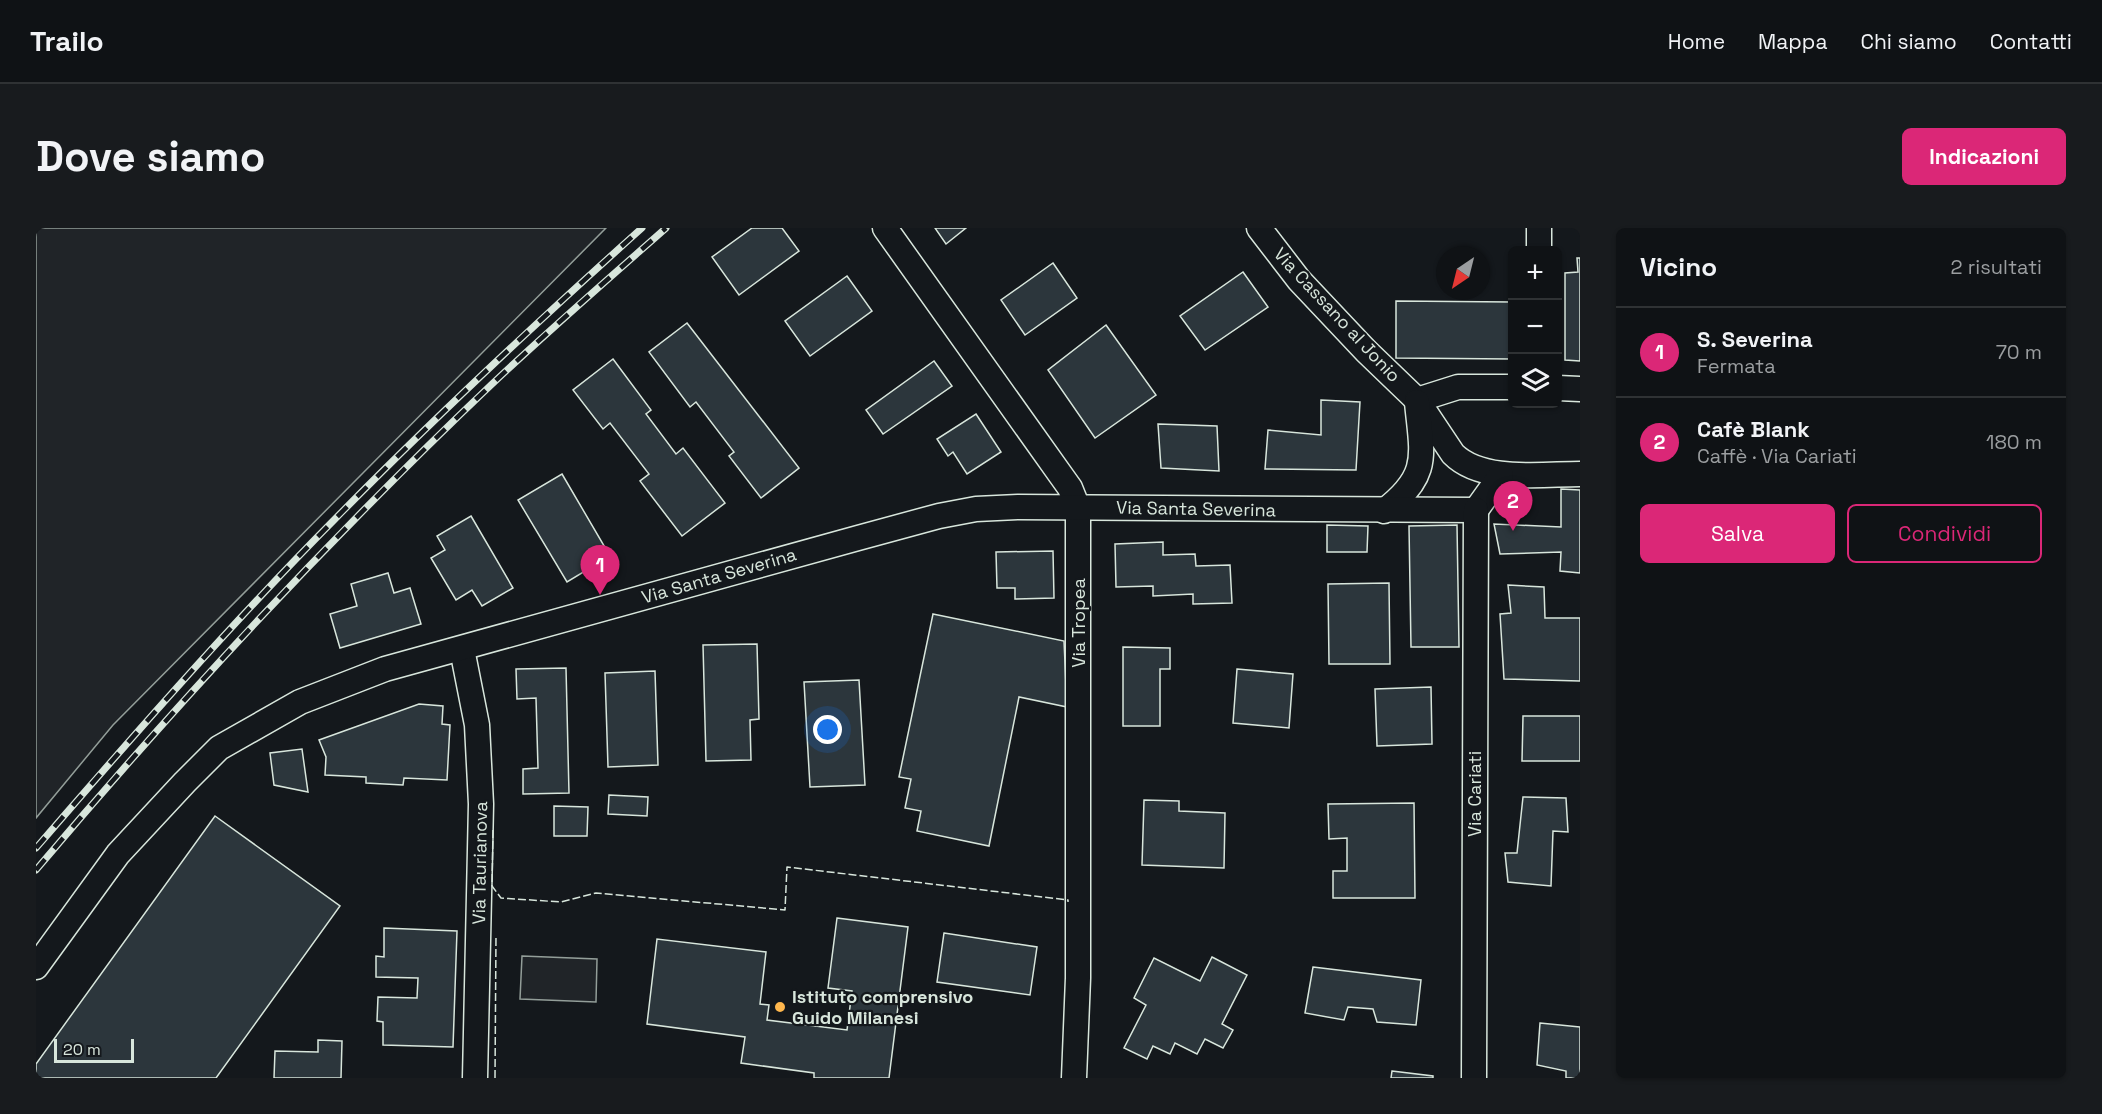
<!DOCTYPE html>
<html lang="it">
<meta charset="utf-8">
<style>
body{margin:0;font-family:"Space Grotesk",sans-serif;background:#181b1e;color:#f1f3f6}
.controls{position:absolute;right:18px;top:18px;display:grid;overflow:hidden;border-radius:9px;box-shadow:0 2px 4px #0004}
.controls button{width:54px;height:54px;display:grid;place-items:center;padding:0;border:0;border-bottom:2px solid #2f3234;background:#0f1215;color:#f1f3f6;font:30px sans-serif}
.compass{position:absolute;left:1400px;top:18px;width:54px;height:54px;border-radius:50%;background:#0f1215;box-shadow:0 2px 4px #0004;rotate:215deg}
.scale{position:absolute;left:18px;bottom:15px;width:80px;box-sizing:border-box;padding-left:6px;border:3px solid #d8e6dc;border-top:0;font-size:16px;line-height:21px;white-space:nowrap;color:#d8e6dc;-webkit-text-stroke:4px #14181c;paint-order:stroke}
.you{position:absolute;left:792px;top:502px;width:21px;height:21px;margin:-15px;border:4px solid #fff;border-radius:50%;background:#1a73e8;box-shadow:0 0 0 9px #1a73e833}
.badge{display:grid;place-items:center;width:39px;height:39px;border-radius:50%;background:#db2777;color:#fff;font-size:20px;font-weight:700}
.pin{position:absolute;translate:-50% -50px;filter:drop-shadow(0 2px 3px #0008)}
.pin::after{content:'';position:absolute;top:32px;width:21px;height:18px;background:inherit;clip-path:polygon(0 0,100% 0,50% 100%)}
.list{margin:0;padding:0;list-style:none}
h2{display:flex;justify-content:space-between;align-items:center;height:78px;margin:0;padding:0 24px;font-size:26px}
h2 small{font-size:20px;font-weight:400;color:#9b9ea0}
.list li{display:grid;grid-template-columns:39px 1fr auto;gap:18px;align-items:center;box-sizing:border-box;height:90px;padding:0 24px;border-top:2px solid #2f3234}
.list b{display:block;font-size:22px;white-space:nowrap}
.list p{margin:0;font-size:20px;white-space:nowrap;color:#9b9ea0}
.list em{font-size:20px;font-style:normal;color:#9b9ea0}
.actions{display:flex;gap:12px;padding:18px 24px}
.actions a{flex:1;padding:14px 0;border:2px solid #db2777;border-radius:9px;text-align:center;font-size:21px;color:#db2777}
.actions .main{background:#db2777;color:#fff}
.icon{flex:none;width:33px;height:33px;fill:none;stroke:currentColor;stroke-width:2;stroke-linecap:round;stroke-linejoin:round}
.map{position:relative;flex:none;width:1544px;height:850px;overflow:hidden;border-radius:9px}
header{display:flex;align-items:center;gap:36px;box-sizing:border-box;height:84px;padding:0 30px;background:#0f1215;border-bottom:2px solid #2f3234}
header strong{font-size:28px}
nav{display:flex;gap:33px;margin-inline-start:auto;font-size:21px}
.intro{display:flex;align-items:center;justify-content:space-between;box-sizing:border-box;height:144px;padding:0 36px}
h1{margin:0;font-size:42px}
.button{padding:15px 27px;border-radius:9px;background:#db2777;color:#fff;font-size:21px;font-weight:700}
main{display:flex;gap:36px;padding:0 36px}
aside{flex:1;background:#0f1215;border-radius:9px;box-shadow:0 2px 4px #0004}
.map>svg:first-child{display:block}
.green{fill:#202428;stroke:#939e99;stroke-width:1.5}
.building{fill:#2c363c;stroke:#d8e6dc;stroke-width:1.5}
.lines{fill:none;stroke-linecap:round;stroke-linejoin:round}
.minor-casing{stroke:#d8e6dc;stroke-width:27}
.minor{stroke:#14181c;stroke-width:24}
.rail-casing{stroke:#d8e6dc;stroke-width:7}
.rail{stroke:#14181c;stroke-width:4.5;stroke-dasharray:14;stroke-linecap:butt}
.fence{stroke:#d8e6dc;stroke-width:1.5;stroke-dasharray:8 3;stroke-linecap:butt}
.poi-dot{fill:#ffb74d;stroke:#14181c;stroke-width:2}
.labels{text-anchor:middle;stroke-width:4.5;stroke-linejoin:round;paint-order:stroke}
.street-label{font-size:18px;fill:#d8e6dc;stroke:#14181c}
.poi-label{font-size:18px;font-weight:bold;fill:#d8e6dc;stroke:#14181c;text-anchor:start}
</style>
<header>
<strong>Trailo</strong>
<nav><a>Home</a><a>Mappa</a><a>Chi siamo</a><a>Contatti</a></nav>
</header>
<div class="intro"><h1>Dove siamo</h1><a class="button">Indicazioni</a></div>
<main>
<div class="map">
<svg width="1544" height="850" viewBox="0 0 1544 850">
<rect width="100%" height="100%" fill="#14181c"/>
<g class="green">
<path d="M0,0H570L77,497L0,590Z"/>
<path d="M486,728L561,731L560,774L484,771Z"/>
</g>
<g class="building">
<path d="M716,0H746L763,23L703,67L676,29Z"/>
<path d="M899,0H930L910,16Z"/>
<path d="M1541,30H1544V133L1529,132V45L1542,44Z"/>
<path d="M1017,35L1041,70L989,107L965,72Z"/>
<path d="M1207,44L1232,79L1169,122L1144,88Z"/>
<path d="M811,48L836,83L774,128L749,93Z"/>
<path d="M1360,73L1476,74V131L1360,130Z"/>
<path d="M651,95L763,240L725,270L693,228L698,224L660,174L654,179L613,124Z"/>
<path d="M1070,97L1120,167L1059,210L1012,142Z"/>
<path d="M577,131L615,182L610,186L640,226L647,220L689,275L646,308L604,253L613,246L574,195L567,201L537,162Z"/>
<path d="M898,133L916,158L847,206L830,182Z"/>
<path d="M1285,172L1324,174L1320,242L1229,241L1232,202L1285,207Z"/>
<path d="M940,186L965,224L931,246L917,224L912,228L901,211Z"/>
<path d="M1122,196L1181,198L1183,243L1125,240Z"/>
<path d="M526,246L574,328L531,354L482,272Z"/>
<path d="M1525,261L1544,262V345L1524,343L1525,324L1464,326L1458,296L1525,299Z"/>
<path d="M435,288L477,360L446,378L436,362L420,372L395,330L409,322L401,308Z"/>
<path d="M1291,297L1332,298L1331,324H1291Z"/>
<path d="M1421,297L1423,419H1375L1373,298Z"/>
<path d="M1127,314V327L1159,326L1160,338L1194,337L1196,375L1157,376V366L1117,368V358L1080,359L1079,316Z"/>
<path d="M1017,323L1018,370L979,371V360H961L960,324Z"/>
<path d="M352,345L358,365L374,360L385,396L304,420L294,386L321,378L315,356Z"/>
<path d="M1353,355L1354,436H1293L1292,356Z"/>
<path d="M1472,357L1508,359L1509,390H1544V453L1468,451L1464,386L1475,385Z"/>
<path d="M897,386L1028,413L1031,479L983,469L953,618L881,603L885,583L869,580L875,551L863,549Z"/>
<path d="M721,416L723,491L714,492L715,532L670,533L667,417Z"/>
<path d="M1087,419L1134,420V441H1124V498H1087Z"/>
<path d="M530,440L533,565L487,566V541L502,540L500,470L481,471L480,441Z"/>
<path d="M1201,441L1257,446L1253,500L1197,495Z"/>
<path d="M619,443L622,537L572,539L569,445Z"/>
<path d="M823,452L829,557L774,559L768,454Z"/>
<path d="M1395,459L1396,516L1341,518L1339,461Z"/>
<path d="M383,476L407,478L406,496L414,497L411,552L368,550L367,557L330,555V549L289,547L290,529L283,512Z"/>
<path d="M1487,488H1544V533H1486Z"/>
<path d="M266,521L272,564L238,557L234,525Z"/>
<path d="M573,567L612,569L611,588L572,586Z"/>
<path d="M1487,569L1530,570L1532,604L1517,603L1515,658L1472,654L1469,625H1481Z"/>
<path d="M1108,572L1143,573V583L1189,585L1188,640L1106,637Z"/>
<path d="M1378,575L1379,670H1297V643H1311V610L1293,611L1292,576Z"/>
<path d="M518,578L552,579L551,608H518Z"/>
<path d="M179,588L304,678L180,850H0V836Z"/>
<path d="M801,690L872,699L853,850H778V845L705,835L709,809L611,796L621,711L730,724L724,776L733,777L731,792L811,802L816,763L792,760Z"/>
<path d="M348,700L421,703L417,819L347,817V794L341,793L342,769L381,770L382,750L340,749V728L348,729Z"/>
<path d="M908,705L1001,719L994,767L901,754Z"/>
<path d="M1176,729L1211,747L1186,796L1197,802L1187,820L1169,811L1161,826L1139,815L1134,826L1117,818L1111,831L1088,820L1110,777L1098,770L1118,730L1164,753Z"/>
<path d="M1277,739L1385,752L1380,797L1341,794L1337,781L1312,779L1308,792L1269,785Z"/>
<path d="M1504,795L1544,799V850H1530V843L1501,837Z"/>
<path d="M282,812L306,813L305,850H238L239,823L282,824Z"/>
<path d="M1356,843L1397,848V850H1355Z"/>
</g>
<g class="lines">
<g class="minor-casing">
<g id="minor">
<path d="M849,0L1024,246L1034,260L1042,280V750L1038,850"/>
<path d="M1223,0L1263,52L1330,123L1381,172L1417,226C1446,255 1506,246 1544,246"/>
<path d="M1503,22V0"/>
<path d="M1522,160L1544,161"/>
<path d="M1381,172L1422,159H1476"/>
<path d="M1440,282L1465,247"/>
<path d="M1348,283C1395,247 1386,227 1381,174"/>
<path d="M426,421L441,497L445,576L439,850"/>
<path d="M0,739L82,626L149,554L183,520L264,474L349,441L822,310L903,288L940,281L982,279L1440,282"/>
<path d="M1438,850L1440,282"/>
</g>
</g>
<use href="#minor" class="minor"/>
<g class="rail-casing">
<g id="rail">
<path d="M0,620C97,508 195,396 299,291C398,190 501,94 606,0"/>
<path d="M0,642C143,473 294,310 455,157C512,103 571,52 630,0"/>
</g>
</g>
<use href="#rail" class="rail"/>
<g class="fence">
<path d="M457,602L456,658L465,670L525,674L560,665L749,682L751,639L1032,672V674"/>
<path d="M459,850L460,707"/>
</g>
</g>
<circle class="poi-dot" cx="744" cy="779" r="6"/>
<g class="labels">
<g class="street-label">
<text transform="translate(1301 87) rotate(47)" y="6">Via Cassano al Jonio</text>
<text transform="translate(1160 281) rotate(1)" y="6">Via Santa Severina</text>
<text transform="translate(683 348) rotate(-16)" y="6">Via Santa Severina</text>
<text transform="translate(1043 395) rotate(-90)" y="6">Via Tropea</text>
<text transform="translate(1439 566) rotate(-90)" y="6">Via Cariati</text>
<text transform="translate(444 635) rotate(-89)" y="6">Via Taurianova</text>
</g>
<g class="poi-label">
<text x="756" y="775">Istituto comprensivo<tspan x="756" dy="21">Guido Milanesi</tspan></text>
</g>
</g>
</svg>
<div class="controls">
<button>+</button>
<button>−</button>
<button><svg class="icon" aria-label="layers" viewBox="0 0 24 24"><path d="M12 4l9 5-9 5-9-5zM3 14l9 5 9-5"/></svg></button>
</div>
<svg class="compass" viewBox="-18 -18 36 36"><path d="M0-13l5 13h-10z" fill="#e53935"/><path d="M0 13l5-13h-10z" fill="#9b9ea0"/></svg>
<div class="scale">20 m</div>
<div class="you"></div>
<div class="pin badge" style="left:564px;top:367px">1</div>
<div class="pin badge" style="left:1477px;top:303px">2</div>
</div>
<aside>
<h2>Vicino<small>2 risultati</small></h2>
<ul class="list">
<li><span class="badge">1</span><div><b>S. Severina</b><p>Fermata</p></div><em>70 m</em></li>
<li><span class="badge">2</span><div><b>Cafè Blank</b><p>Caffè · Via Cariati</p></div><em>180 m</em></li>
</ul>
<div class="actions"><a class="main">Salva</a><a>Condividi</a></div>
</aside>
</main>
